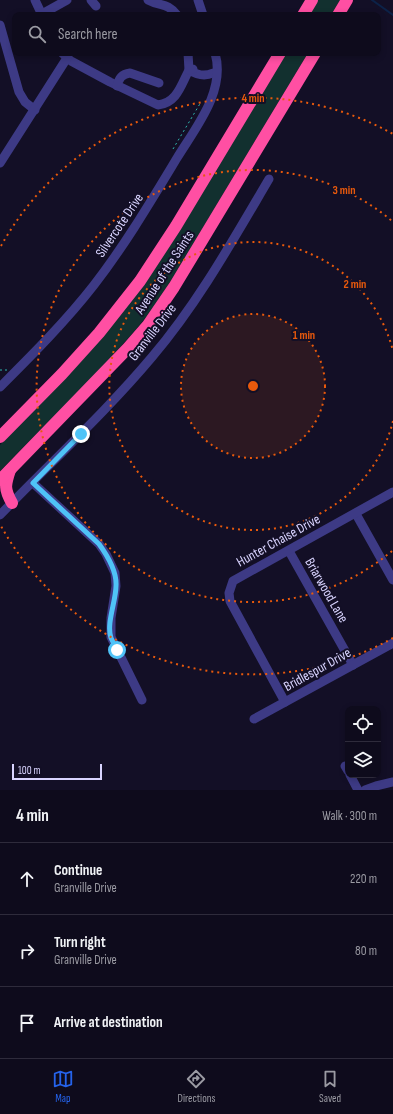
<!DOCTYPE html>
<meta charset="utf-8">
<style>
body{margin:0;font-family:"Sofia Sans Condensed",sans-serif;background:#171425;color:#f1f3f6}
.controls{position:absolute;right:12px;bottom:12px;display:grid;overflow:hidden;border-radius:8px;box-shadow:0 2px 6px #0003}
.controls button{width:36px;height:36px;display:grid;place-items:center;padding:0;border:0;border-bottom:1px solid #2e2b3b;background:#0e0b1c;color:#f1f3f6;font:20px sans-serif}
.scale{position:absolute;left:12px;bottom:10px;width:90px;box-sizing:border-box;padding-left:4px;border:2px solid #d9d4ff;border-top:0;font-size:11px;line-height:14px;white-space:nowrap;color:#d9d4ff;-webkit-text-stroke:3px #130f26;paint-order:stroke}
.stop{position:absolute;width:12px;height:12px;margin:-9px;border:3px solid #4fc3f7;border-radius:50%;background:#fff}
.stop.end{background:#4fc3f7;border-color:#fff;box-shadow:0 1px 4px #0008}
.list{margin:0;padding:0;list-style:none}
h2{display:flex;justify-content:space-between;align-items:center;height:52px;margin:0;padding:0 16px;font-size:17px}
h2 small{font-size:13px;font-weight:400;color:#9b9ba3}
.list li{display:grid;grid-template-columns:26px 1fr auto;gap:12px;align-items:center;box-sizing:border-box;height:72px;padding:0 16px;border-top:1px solid #2e2b3b}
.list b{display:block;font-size:15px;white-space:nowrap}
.list p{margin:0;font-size:13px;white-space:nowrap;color:#9b9ba3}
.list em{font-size:13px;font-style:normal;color:#9b9ba3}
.icon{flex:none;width:22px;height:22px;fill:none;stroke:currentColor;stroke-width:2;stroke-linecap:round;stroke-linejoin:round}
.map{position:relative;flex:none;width:393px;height:790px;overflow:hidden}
.search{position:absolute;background:#0e0b1c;box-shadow:0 2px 6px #0003;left:12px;right:12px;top:12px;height:44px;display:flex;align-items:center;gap:10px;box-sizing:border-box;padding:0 14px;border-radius:8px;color:#9b9ba3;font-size:15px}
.sheet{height:268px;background:#0e0b1c}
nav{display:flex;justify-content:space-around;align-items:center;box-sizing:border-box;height:56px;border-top:1px solid #2e2b3b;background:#0e0b1c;font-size:11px;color:#9b9ba3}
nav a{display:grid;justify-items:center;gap:2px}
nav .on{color:#2563eb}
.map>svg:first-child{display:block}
.green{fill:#12302f}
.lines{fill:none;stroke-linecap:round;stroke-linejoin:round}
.stream{stroke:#0c2248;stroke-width:2}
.path{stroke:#2fb8b0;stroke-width:1;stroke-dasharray:2 3;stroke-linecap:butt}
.minor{stroke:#3d3a85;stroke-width:9}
.highway{stroke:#ff4fa3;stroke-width:12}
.route{stroke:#4fc3f7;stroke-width:5}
.ring{fill:none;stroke:#e8590c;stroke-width:2;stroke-dasharray:2 4}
.labels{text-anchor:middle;stroke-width:4;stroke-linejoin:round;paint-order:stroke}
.street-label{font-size:14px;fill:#d9d4ff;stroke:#130f26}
.centre{fill:#e8590c;stroke:#130f26;stroke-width:2}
.ring-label{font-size:12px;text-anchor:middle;font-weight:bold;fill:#e8590c;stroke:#130f26;stroke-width:4;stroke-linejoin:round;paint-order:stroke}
</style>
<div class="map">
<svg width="393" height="790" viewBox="0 0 393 790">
<rect width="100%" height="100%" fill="#130f26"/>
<g class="green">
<path d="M317,0H340L331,15H308Z"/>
<path d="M285,53H308L170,282C157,301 145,320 130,336C89,383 43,426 0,471V445L40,404L102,337Z"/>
</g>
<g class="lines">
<path class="stream" d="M372,0L393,15"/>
<g class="path">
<path d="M173,149L201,102"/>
<path d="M0,370H7"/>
</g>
<g class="minor">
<path d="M35,0L42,15"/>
<path d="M91,0L96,6"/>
<path d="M148,0C161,7 167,2 177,15"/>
<path d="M198,0L203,15"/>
<path d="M42,14L67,0"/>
<path d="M0,25L19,92L25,102L35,110"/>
<path d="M62,53L71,61L110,82L158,105C177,103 181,85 189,70C197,75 204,77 213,73"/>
<path d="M188,53L189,70L193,69"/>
<path d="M117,86C119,78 122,74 130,73L159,83"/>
<path d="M0,163L67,58"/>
<path d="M0,387C33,354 66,321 94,285C125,245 151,201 177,158C196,127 226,91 215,53"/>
<path d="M33,483L99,544L106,554L115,573L116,586L111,618V637L142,700"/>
<path d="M356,514L393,580"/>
<path d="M0,515C51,462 105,413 152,357C198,303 233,240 269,179"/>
<path d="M289,551L353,665"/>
<path d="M285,702L230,601L229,593L233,581L393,492"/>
<path d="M254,719L393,643"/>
<path d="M345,766L348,771"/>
<path d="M350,775L358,790"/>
<path d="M365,790L376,786L393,782"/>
</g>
<g class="highway">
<path d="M303,15L312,0"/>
<path d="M338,15L347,0"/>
<path d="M0,437L62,374L99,333L140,281L176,226L280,53"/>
<path d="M10,470C5,485 4,489 12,503"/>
<path d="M0,480L128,348L148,325L174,287L315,53"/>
</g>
</g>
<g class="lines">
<path class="route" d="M81,434L33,483L99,544C107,555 117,571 116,586C116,601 106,624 111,638C113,642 115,646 117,650"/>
</g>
<circle cx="253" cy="386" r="72" fill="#e8590c" fill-opacity=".12"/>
<g class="ring">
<circle cx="253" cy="386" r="72"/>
<path d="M393 421A144 144 0 1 1 393 351"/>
<path d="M392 551A216 216 0 1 1 392 221"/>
<path d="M393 638A288 288 0 0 1 1 526M1 246A288 288 0 0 1 393 134"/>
</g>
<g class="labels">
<g class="street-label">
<text transform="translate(119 225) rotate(-56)" y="5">Silvercote Drive</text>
<text transform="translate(164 272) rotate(-57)" y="5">Avenue of the Saints</text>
<text transform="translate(152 332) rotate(-52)" y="5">Granville Drive</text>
<text transform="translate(278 540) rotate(-29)" y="5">Hunter Chaise Drive</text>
<text transform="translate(327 590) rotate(60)" y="5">Briarwood Lane</text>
<text transform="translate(317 669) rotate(-29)" y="5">Bridlespur Drive</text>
</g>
</g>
<circle cx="253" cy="386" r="6" class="centre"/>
<g class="ring-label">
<text x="253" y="102">4 min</text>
<text x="344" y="194">3 min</text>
<text x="355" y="288">2 min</text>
<text x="304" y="339">1 min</text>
</g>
</svg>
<div class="controls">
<button><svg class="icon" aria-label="locate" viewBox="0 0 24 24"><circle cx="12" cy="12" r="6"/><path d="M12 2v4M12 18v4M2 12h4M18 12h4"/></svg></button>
<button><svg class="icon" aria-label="layers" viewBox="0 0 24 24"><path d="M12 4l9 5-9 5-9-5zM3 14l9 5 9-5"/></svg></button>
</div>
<div class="scale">100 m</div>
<div class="stop" style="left:117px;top:650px"></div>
<div class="stop end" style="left:81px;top:434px"></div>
<div class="search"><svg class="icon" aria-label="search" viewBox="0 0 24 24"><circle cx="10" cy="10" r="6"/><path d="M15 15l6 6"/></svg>Search here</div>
</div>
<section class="sheet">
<h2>4 min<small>Walk · 300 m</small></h2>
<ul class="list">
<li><svg class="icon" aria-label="ahead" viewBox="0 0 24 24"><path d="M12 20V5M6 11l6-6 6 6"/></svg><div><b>Continue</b><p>Granville Drive</p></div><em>220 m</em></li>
<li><svg class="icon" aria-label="right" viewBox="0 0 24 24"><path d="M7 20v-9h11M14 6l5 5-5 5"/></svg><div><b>Turn right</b><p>Granville Drive</p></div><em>80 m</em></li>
<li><svg class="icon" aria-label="arrive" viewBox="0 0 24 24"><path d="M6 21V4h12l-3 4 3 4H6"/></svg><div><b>Arrive at destination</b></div></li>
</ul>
</section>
<nav>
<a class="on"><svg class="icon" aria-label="map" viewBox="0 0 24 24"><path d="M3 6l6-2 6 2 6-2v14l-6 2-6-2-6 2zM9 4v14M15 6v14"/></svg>Map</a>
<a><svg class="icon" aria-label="directions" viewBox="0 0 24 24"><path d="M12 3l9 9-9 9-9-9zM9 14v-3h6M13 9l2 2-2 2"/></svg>Directions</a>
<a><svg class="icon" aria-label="saved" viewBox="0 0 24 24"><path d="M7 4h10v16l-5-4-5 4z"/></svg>Saved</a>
</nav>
